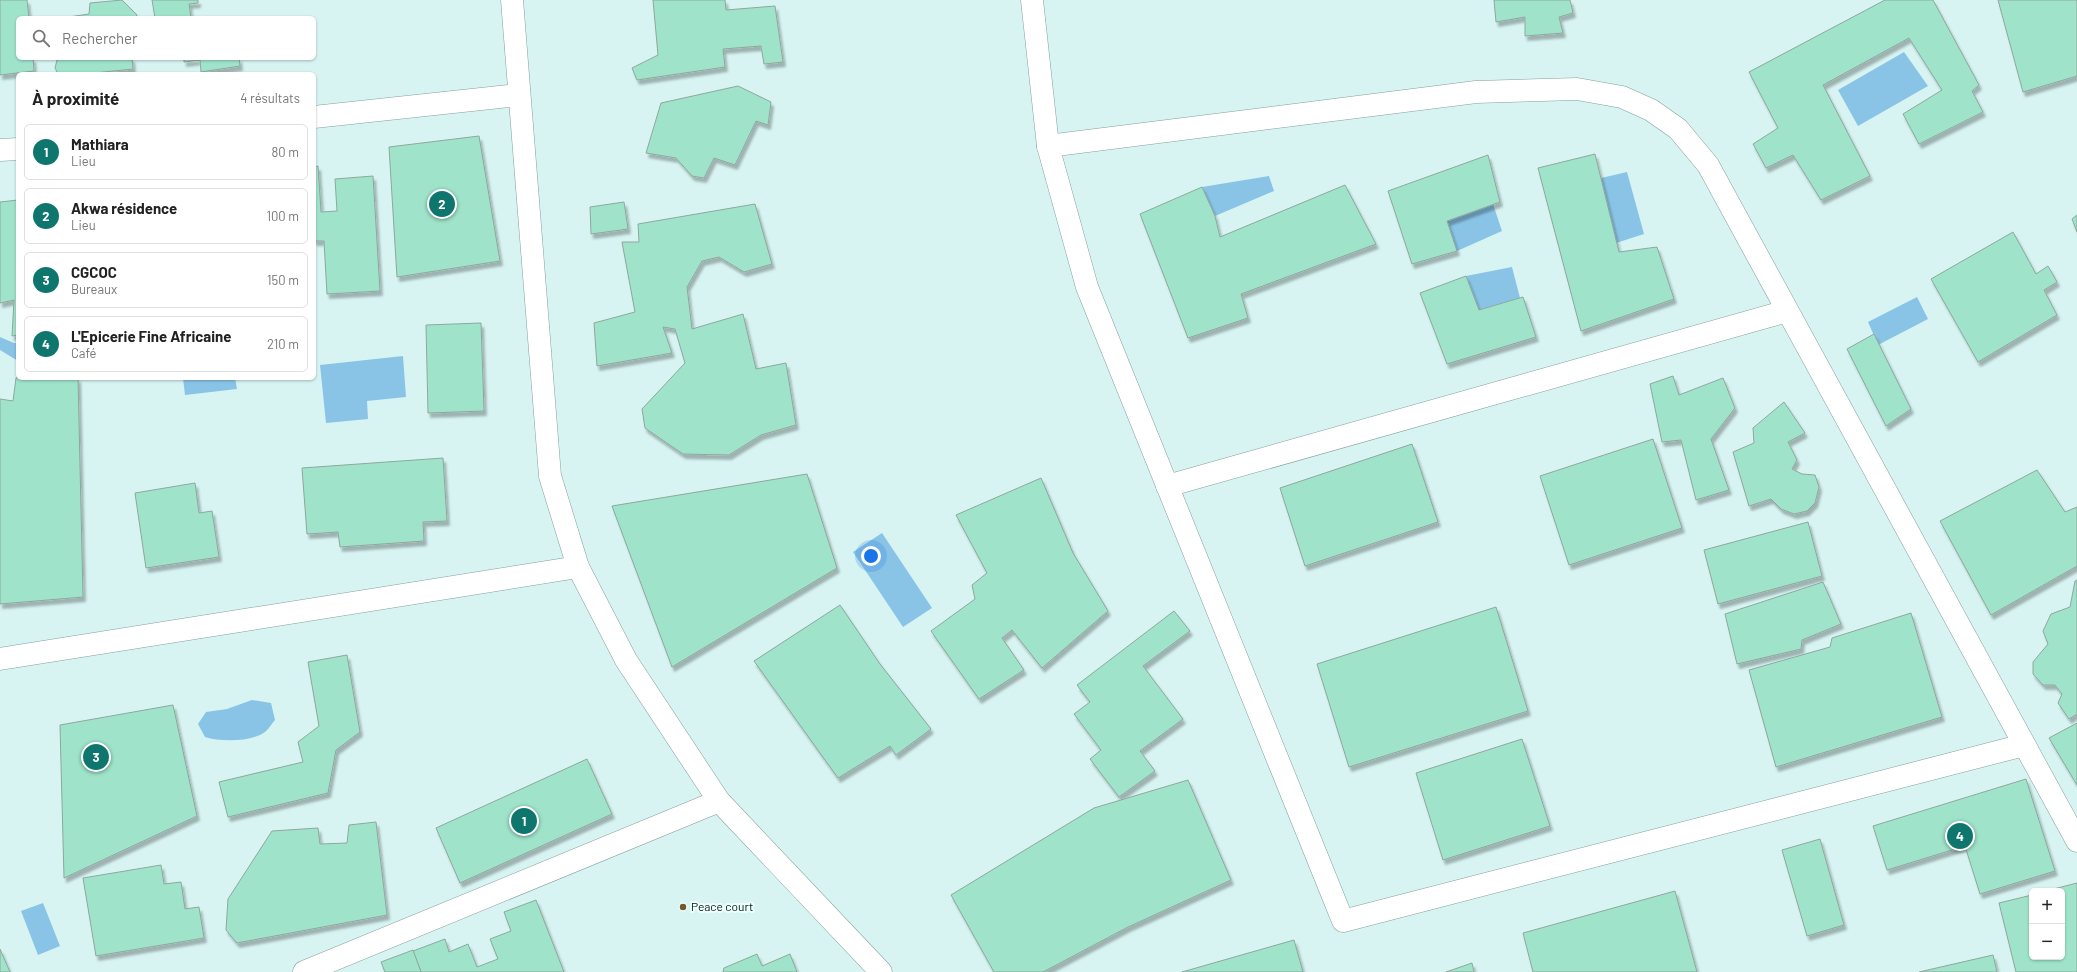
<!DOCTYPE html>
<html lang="fr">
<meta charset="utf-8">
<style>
body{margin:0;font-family:Barlow,sans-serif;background:#f6f6f6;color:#222}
.controls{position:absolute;right:12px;bottom:12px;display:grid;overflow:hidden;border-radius:6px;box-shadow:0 1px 3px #0004}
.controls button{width:36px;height:36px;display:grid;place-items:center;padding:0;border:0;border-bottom:1px solid #e0e0e0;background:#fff;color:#222;font:20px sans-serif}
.you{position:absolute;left:871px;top:556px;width:14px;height:14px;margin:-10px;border:3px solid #fff;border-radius:50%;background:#1a73e8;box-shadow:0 0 0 6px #1a73e833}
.badge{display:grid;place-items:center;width:26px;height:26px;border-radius:50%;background:#0f766e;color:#fff;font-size:13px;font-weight:700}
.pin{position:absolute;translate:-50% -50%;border:2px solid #fff;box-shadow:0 1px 4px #0006}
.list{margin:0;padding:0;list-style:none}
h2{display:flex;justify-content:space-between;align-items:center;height:52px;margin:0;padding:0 16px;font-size:17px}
h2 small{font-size:13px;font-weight:400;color:#767676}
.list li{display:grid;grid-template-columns:26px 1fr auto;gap:12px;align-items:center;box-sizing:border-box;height:56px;margin:0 8px 8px;padding:0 8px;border:1px solid #e0e0e0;border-radius:6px}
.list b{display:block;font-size:15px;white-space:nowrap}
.list p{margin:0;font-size:13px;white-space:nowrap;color:#767676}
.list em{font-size:13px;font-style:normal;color:#767676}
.icon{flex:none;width:22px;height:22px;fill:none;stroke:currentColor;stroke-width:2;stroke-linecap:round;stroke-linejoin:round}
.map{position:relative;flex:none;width:2077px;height:972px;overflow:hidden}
.search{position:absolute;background:#fff;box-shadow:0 1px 3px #0004;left:16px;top:16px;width:300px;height:44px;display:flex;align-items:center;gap:10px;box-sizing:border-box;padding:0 14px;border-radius:6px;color:#767676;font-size:15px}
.panel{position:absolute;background:#fff;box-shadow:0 1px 3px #0004;left:16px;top:72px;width:300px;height:308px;border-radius:6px}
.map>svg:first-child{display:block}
.water{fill:#89c4e7}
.building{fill:#9fe4ca;stroke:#8ea79d;filter:url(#shadow)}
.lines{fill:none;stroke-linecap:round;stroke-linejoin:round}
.street-casing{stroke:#85a09e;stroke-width:23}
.street{stroke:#fff;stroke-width:22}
.poi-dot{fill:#72582a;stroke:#edfffd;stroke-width:1.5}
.labels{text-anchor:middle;stroke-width:4;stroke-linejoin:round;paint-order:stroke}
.poi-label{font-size:12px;fill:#091313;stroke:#edfffd;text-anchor:start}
</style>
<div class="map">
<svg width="2077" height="972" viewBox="0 0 2077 972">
<defs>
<filter id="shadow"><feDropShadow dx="2.5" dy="4.5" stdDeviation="1" flood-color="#0004"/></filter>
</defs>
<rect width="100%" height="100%" fill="#d7f4f2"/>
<g class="water">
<path d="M1904,52L1928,86L1858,126L1838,90Z"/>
<path d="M1627,172L1644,234L1616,243L1601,178Z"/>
<path d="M1269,176L1274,191L1215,216L1202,187Z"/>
<path d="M1493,204L1502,231L1457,251L1447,221Z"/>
<path d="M1512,267L1520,298L1479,310L1466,276Z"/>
<path d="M1917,297L1928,319L1878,345L1868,322Z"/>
<path d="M0,337L14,343H18V361L0,350Z"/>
<path d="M403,356L406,397L367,401L368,419L326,423L320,365Z"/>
<path d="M183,378H235L237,389L185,395Z"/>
<path d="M882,533L932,608L903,627L853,552Z"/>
<path d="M252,700L271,703L275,720C272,723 269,729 265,732C251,742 221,742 205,737L198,724L206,712L227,709Z"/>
<path d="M43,903L60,946L38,955L21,911Z"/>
</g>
<g class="building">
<path d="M0,0H27L29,18H18V58H33L34,71L0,75Z"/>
<path d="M122,0L137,15L136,18H62L89,14L90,3Z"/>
<path d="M152,0H198V3L189,4L191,18H155Z"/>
<path d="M725,0L726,10L775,6L783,62L764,64L761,46L723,49L725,67L637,80L632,68L658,55L653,0Z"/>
<path d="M1494,0H1570L1573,13L1559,17L1563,33L1525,36V17L1496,22Z"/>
<path d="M1885,0H1933L1979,85L1972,91L1983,112L1919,144L1903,114L1942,90L1909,38L1823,85L1870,176L1821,200L1793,155L1766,168L1753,144L1778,128L1749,72Z"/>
<path d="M1998,0H2077V76L2023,92Z"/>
<path d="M67,58H132L133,69L84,74H58L55,68L57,60Z"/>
<path d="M184,58H239L240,66L201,72L200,60L184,62Z"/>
<path d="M738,86L771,102L768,125L756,121L735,165L714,158L704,178L692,176L676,158L646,153L661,103Z"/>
<path d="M479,136L500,261L397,277L389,147Z"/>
<path d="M1595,154L1619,252L1657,247L1674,299L1581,331L1538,168Z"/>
<path d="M1488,155L1500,202L1447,221L1457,251L1412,264L1388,191Z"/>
<path d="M318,166L321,212L337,211L335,179L373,176L380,291L327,294L324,241H314V167Z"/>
<path d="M1345,185L1376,244L1241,294L1248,318L1188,338L1140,214L1202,187L1215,216L1220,237Z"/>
<path d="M18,200V335L12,336L14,300L0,303V202Z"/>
<path d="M624,202L628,229L591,234L590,207Z"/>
<path d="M755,204L772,264L744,272L719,257L702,261L687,287L692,329L743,314L756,369L786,363L796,425L761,435L729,455L683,454L645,428L642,409L685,363L675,329L663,327L672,353L597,366L594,323L635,312L622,242H639L638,224Z"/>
<path d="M2077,215V232L2072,219Z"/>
<path d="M2013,232L2036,274L2048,266L2057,282L2044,290L2057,315L1978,362L1931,279Z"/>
<path d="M1466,276L1479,310L1523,297L1536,337L1447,364L1420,293Z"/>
<path d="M481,323L484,411L428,413L426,325Z"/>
<path d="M1874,334L1911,409L1886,426L1847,349Z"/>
<path d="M1673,376L1679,395L1723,378L1735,408L1711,439L1729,490L1696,500L1681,440L1662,442L1650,384Z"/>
<path d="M16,378H78L83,597L0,604V399L13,401Z"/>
<path d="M1784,402L1805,433L1788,442L1797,460L1792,469L1802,474L1815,475L1819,487L1815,503L1807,511L1794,514L1781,509L1771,499L1749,506L1733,452L1754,443L1753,428Z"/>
<path d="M1653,439L1682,528L1569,565L1540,476Z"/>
<path d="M1412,444L1438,522L1305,566L1280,488Z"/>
<path d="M443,458L447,521L423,522L424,541L340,547L338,532L307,534L302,468Z"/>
<path d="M2037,470L2065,512L2077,507V566L1991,615L1940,521Z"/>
<path d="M807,474L837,568L672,667L612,506Z"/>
<path d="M1041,478L1073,553L1108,611L1042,668L1012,630L1002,638L1024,670L979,699L931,631L975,599L972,585L987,573L956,515Z"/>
<path d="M195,483L199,513L212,511L219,557L146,568L135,493Z"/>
<path d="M1808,522L1822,576L1718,604L1704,550Z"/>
<path d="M2077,580V714L2069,719L2058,703L2062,694L2055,685H2043L2033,674V662L2048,644L2043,631L2051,614L2070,607L2075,581Z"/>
<path d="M1823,582L1841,624L1802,640L1801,649L1737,664L1725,614Z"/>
<path d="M840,605L880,664L931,729L896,755L890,746L838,778L754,661Z"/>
<path d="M1496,607L1528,711L1349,767L1317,664Z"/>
<path d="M1174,611L1190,631L1143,666L1183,719L1140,751L1155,771L1119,797L1090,759L1101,750L1074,714L1090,702L1077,685Z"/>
<path d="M1911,613L1942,717L1776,767L1749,670L1830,647L1832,638Z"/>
<path d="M347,655L360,732L336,750L328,793L228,817L219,782L303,762L298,742L319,726L308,662Z"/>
<path d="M173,705L197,816L64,878L60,725Z"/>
<path d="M2077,723V785L2049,738Z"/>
<path d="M1522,739L1550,826L1443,860L1416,773Z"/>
<path d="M587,759L612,814L460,883L436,828Z"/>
<path d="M2026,779L2055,871L1980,894L1965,846L1887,870L1873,826Z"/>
<path d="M1188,780L1231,880L1128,927L1043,972H994L951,895L1094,808Z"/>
<path d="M376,822L387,915L237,943L226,930L228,899L272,831L318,828L320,844L347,843L349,825Z"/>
<path d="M1820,839L1844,925L1807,936L1782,850Z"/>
<path d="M161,865L164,884L181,882L185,909L199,907L204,938L96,956L83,878Z"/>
<path d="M2077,883V972H2016L1999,903L2032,895V957H2062V891H2046Z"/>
<path d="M1675,891L1697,972H1533L1523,933Z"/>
<path d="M536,900L564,972H421L413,951L445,939L449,952L468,944L477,967L498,959L490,939L511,931L504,912Z"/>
<path d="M1294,940L1303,972H1182Z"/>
<path d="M0,949L10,972H0Z"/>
<path d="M413,950L421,972H385L381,962Z"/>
<path d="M757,954L762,966L790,954L797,972H723L724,968Z"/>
<path d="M1993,955L1997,972H1919Z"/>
<path d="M1472,963L1474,972H1446Z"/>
</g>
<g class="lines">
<g class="street-casing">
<g id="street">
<path d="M512,0L550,476L578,567L626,660L719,801L881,972"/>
<path d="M1032,0L1048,146L1087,287L1343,921L2024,745"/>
<path d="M314,117L518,95"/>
<path d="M1048,146L1476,92L1577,89L1622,97L1651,110L1678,129L1708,165L2077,841"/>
<path d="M0,150L18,149"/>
<path d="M1167,486L1787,311"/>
<path d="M0,659L578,567"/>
<path d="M304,972L719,801"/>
</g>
</g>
<use href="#street" class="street"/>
</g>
<circle class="poi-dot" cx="683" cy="907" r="4"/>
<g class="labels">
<g class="poi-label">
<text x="691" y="911">Peace court</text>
</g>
</g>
</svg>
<div class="controls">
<button>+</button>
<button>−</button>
</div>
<div class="you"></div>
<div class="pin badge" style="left:524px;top:821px">1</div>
<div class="pin badge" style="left:442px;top:204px">2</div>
<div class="pin badge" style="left:96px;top:757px">3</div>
<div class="pin badge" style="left:1960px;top:836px">4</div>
<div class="search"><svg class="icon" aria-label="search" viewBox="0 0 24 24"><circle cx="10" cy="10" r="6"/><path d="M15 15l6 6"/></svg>Rechercher</div>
<section class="panel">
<h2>À proximité<small>4 résultats</small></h2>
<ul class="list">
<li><span class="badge">1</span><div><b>Mathiara</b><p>Lieu</p></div><em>80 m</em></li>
<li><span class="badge">2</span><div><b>Akwa résidence</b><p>Lieu</p></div><em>100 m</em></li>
<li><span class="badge">3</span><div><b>CGCOC</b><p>Bureaux</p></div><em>150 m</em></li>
<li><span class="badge">4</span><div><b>L'Epicerie Fine Africaine</b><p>Café</p></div><em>210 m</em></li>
</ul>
</section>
</div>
